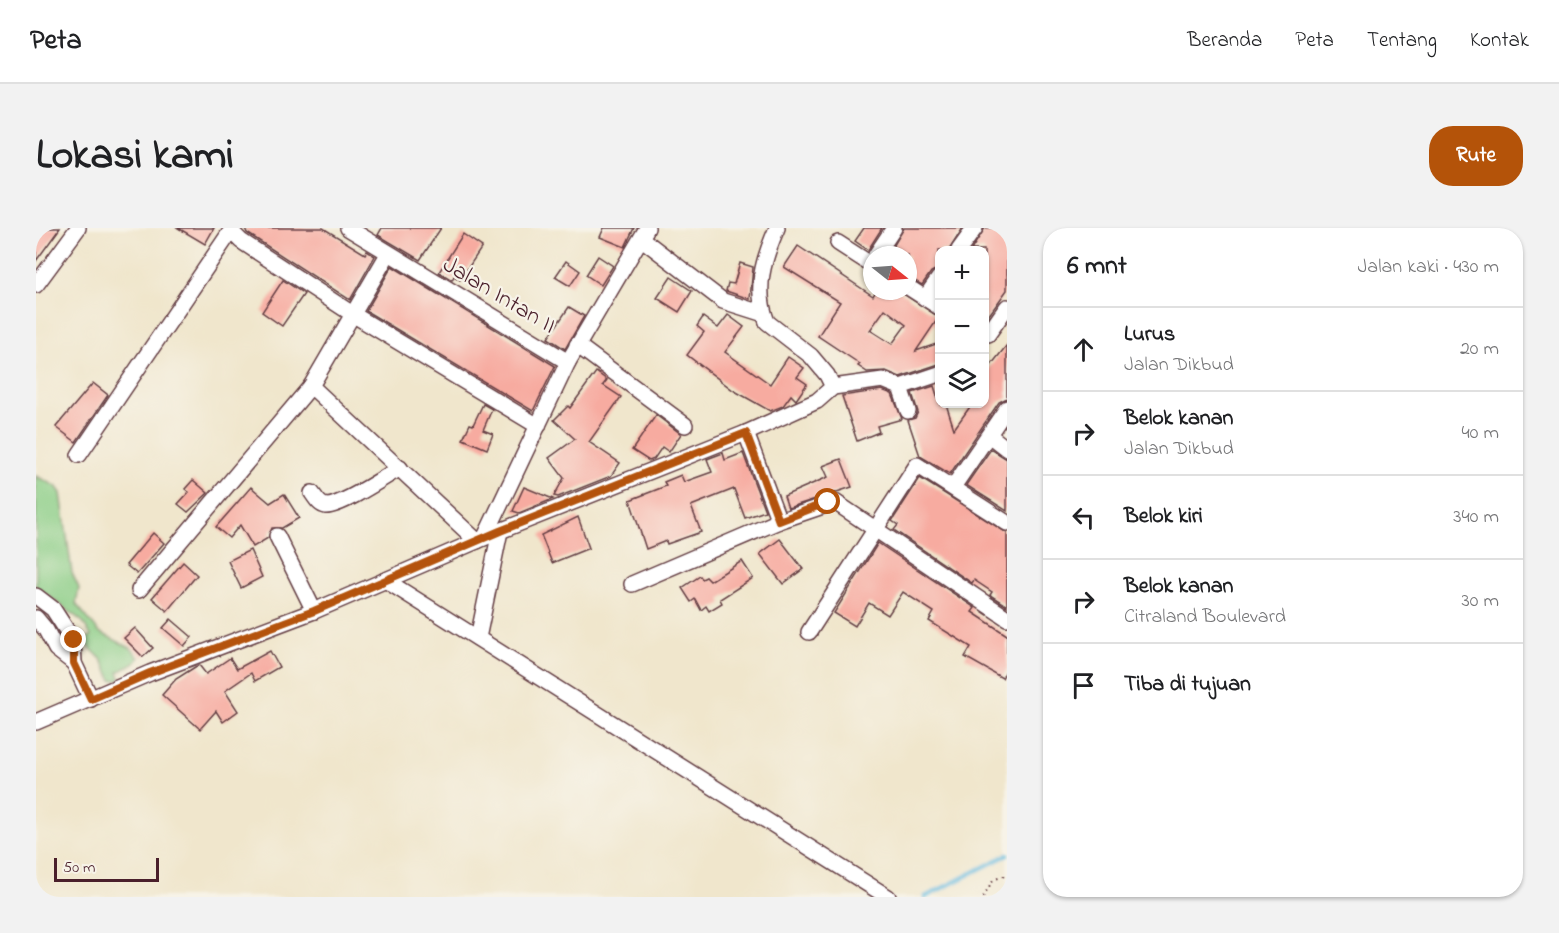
<!DOCTYPE html>
<html lang="id">
<meta charset="utf-8">
<style>
body{margin:0;font-family:"Indie Flower",sans-serif;background:#f2f2f2;color:#202124}
.controls{position:absolute;right:18px;top:18px;display:grid;overflow:hidden;border-radius:12px;box-shadow:0 2px 4px #0004}
.controls button{width:54px;height:54px;display:grid;place-items:center;padding:0;border:0;border-bottom:2px solid #e0e0e0;background:#fff;color:#202124;font:30px sans-serif}
.compass{position:absolute;left:827px;top:18px;width:54px;height:54px;border-radius:50%;background:#fff;box-shadow:0 2px 4px #0004;rotate:107deg}
.scale{position:absolute;left:18px;bottom:15px;width:105px;box-sizing:border-box;padding-left:6px;border:3px solid #4a1f2b;border-top:0;font-size:16px;line-height:21px;white-space:nowrap;color:#4a1f2b;-webkit-text-stroke:4px #f7f3e8;paint-order:stroke}
.stop{position:absolute;width:18px;height:18px;margin:-14px;border:4px solid #b45309;border-radius:50%;background:#fff}
.stop.end{background:#b45309;border-color:#fff;box-shadow:0 2px 6px #0008}
.list{margin:0;padding:0;list-style:none}
h2{display:flex;justify-content:space-between;align-items:center;height:78px;margin:0;padding:0 24px;font-size:26px}
h2 small{font-size:20px;font-weight:400;color:#757577}
.list li{display:grid;grid-template-columns:39px 1fr auto;gap:18px;align-items:center;box-sizing:border-box;height:84px;padding:0 24px;border-top:2px solid #e0e0e0}
.list b{display:block;font-size:22px;white-space:nowrap}
.list p{margin:0;font-size:20px;white-space:nowrap;color:#757577}
.list em{font-size:20px;font-style:normal;color:#757577}
.icon{flex:none;width:33px;height:33px;fill:none;stroke:currentColor;stroke-width:2;stroke-linecap:round;stroke-linejoin:round}
.map{position:relative;flex:none;width:971px;height:669px;overflow:hidden;border-radius:24px}
header{display:flex;align-items:center;gap:36px;box-sizing:border-box;height:84px;padding:0 30px;background:#fff;border-bottom:2px solid #e0e0e0}
header strong{font-size:28px}
nav{display:flex;gap:33px;margin-inline-start:auto;font-size:21px}
.intro{display:flex;align-items:center;justify-content:space-between;box-sizing:border-box;height:144px;padding:0 36px}
h1{margin:0;font-size:42px}
.button{padding:15px 27px;border-radius:24px;background:#b45309;color:#fff;font-size:21px;font-weight:700}
main{display:flex;gap:36px;padding:0 36px}
aside{flex:1;background:#fff;border-radius:24px;box-shadow:0 2px 4px #0004}
.map>svg:first-child{display:block}
.green{fill:#8cce87;stroke:#6b7659;stroke-width:1.5}
.lines{fill:none;stroke-linecap:round;stroke-linejoin:round}
.stream{stroke:#62b9df;stroke-width:4.5}
.building{fill:#f7aba0;fill-rule:evenodd}
.minor-casing{stroke:#633d43;stroke-width:18}
.path{stroke:#633d43;stroke-width:2;stroke-dasharray:1.5 4.5;stroke-linecap:butt}
.minor{stroke:#fff;stroke-width:15}
.route{stroke:#b45309;stroke-width:8}
.labels{text-anchor:middle;stroke-width:4.5;stroke-linejoin:round;paint-order:stroke}
.street-label{font-size:24px;fill:#4a1f2b;stroke:#f7f3e8}
</style>
<header>
<strong>Peta</strong>
<nav><a>Beranda</a><a>Peta</a><a>Tentang</a><a>Kontak</a></nav>
</header>
<div class="intro"><h1>Lokasi kami</h1><a class="button">Rute</a></div>
<main>
<div class="map">
<svg width="971" height="669" viewBox="0 0 971 669">
<rect width="100%" height="100%" fill="#f7f3e8"/>
<filter id="ink" filterUnits="userSpaceOnUse"><feTurbulence type="fractalNoise" baseFrequency=".0167" numOctaves="2"/><feDisplacementMap in="SourceGraphic" scale="12" xChannelSelector="R" yChannelSelector="G"/><feConvolveMatrix kernelMatrix="1 2 1 2 8 2 1 2 1" color-interpolation-filters="sRGB"/></filter>
<filter id="wash" filterUnits="userSpaceOnUse"><feTurbulence type="fractalNoise" baseFrequency=".008" numOctaves="4" result="noise"/><feDisplacementMap in="SourceGraphic" scale="24" xChannelSelector="R" yChannelSelector="G"/><feGaussianBlur stdDeviation="1.35" result="paint"/><feColorMatrix in="noise" values="0 0 0 0 0 0 0 0 0 0 0 0 0 0 0 0 0 1.4 0 .05"/><feComposite in="paint" operator="in"/></filter>
<g filter="url(#wash)">
<rect width="100%" height="100%" fill="#f0e6cc"/>
<path class="green" d="M0,248L20,258L25,265L36,345L43,360L40,376L63,404L95,420L103,430L98,436L82,444L85,452H76L66,432L47,413L55,408L47,394L0,358Z"/>
<g class="lines">
<path class="stream" d="M889,669L971,627"/>
</g>
<g id="blocks">
<g class="building">
<path d="M0,0H24L0,33Z"/>
<path d="M142,0H178L169,16Z"/>
<path d="M209,0H287L329,26L331,23L339,28L314,72L211,5Z"/>
<path d="M346,0H405L384,32L342,7Z"/>
<path d="M568,0H598L589,19L564,9Z"/>
<path d="M828,0H846L832,22L819,13Z"/>
<path d="M868,0H927L913,22H903V40L895,44L886,57L872,49V27H852Z"/>
<path d="M949,0H971V62L948,94V22H935Z"/>
<path d="M427,6L446,19L424,52L418,48L416,52L403,44Z"/>
<path d="M762,18L837,68L840,63H863L903,89L880,123L903,115V136L864,149L850,143L831,144L822,138L824,136L782,108L804,74L748,39ZM849,81L870,97L856,116L834,102Z"/>
<path d="M562,28L577,38L565,57L550,47Z"/>
<path d="M530,33L544,43L534,58L519,49Z"/>
<path d="M704,35L717,39L714,71L690,63L692,55L698,56Z"/>
<path d="M356,38L519,138L497,183L330,83Z"/>
<path d="M635,49L656,63L643,84L621,70Z"/>
<path d="M247,52L268,66L246,98L226,84Z"/>
<path d="M533,79L548,88L529,121L512,110Z"/>
<path d="M692,87L708,99L689,124L734,156L752,129L768,140L761,149L771,156L760,172L755,167L747,178L734,183L697,162L651,127L668,104L661,98L667,89L682,100Z"/>
<path d="M971,117V170L963,174L914,246L884,228L872,192L879,190L882,184L876,165L898,158L904,177L910,176L918,201L936,176H948V146Z"/>
<path d="M560,144L571,152L567,157L585,169L553,214L584,235L575,248L522,269L518,268L528,250L513,230L539,211L518,192L532,178L534,180Z"/>
<path d="M57,155L72,167L40,214L20,199Z"/>
<path d="M846,162L856,166L866,191L841,198L843,204L821,213L806,168Z"/>
<path d="M447,176L456,181L447,202L457,206L451,221L427,211L434,196L437,197Z"/>
<path d="M620,187L645,206L633,224L626,219L618,231L613,233L596,222Z"/>
<path d="M955,221L971,231V283L930,257Z"/>
<path d="M687,225L689,232L707,225L729,283L709,290L698,261L655,278L665,304L631,316L630,313L610,321L594,272L630,258L628,254L645,247L648,254L676,244L671,231Z"/>
<path d="M805,231L816,259L752,280L748,268L792,249L787,238Z"/>
<path d="M884,250L971,305V378L954,367L956,364L938,352L936,355L858,302L862,297L856,293Z"/>
<path d="M157,252L172,265L152,284L142,276L153,264L149,261Z"/>
<path d="M215,259L234,275L248,266L263,290L246,300H236L232,310L217,319L204,297L193,310L180,299Z"/>
<path d="M488,259L517,271L483,285L477,283Z"/>
<path d="M542,289L553,320L516,335L505,307Z"/>
<path d="M117,305L128,315L101,346L90,337Z"/>
<path d="M744,311L767,341L747,356L724,326Z"/>
<path d="M842,315L939,380L936,384L971,407V441L966,450L929,429L935,419L893,393L898,384L867,364L852,387L833,375L819,398L798,385Z"/>
<path d="M214,322L226,349L205,360L192,333Z"/>
<path d="M706,333L717,350L684,371L686,375L673,383L670,378L665,382L659,371L655,374L646,360L664,348L666,351L670,349L674,353Z"/>
<path d="M147,334L161,347L131,383L116,370Z"/>
<path d="M135,391L156,409L148,418L127,400Z"/>
<path d="M99,400L117,420L107,429L88,410Z"/>
<path d="M234,423L243,439L219,453L215,445L189,463L202,483L187,494L180,483L164,501L126,467L140,451L159,439L163,437L170,446L194,430L201,441Z"/>
</g>
</g>
</g>
<g filter="url(#ink)">
<use href="#blocks" fill-opacity="0" stroke="#633d43" stroke-width="1.5"/>
<g class="lines">
<g class="minor-casing">
<g id="minor">
<path d="M312,0L532,134"/>
<path d="M741,0C727,32 718,61 731,94L775,128L791,147L797,159"/>
<path d="M195,3L205,13L318,87L502,198"/>
<path d="M606,11L687,73L728,86"/>
<path d="M802,15L836,37"/>
<path d="M923,22L939,0"/>
<path d="M840,27L858,0"/>
<path d="M0,57L42,0"/>
<path d="M872,59L903,79"/>
<path d="M889,70L903,50"/>
<path d="M948,106H952L971,79"/>
<path d="M541,117L649,197"/>
<path d="M275,158L352,26"/>
<path d="M864,159L903,146"/>
<path d="M710,205L743,293"/>
<path d="M953,207L971,221"/>
<path d="M43,227L197,0"/>
<path d="M917,259L971,180"/>
<path d="M276,265C280,270 283,277 290,278C306,278 349,249 364,240"/>
<path d="M241,308L278,383"/>
<path d="M449,309L532,134L611,0"/>
<path d="M349,352L852,669"/>
<path d="M596,356L743,293L799,274L971,390"/>
<path d="M103,362L275,158L441,313"/>
<path d="M0,368L17,381L37,412L38,435L55,471"/>
<path d="M0,390L10,402L20,421L38,435"/>
<path d="M773,404L881,237L971,295"/>
<path d="M442,410L464,303"/>
<path d="M0,494L114,445L278,383L464,303L710,205L781,173L797,159L847,152L864,159L872,183"/>
</g>
</g>
<path class="path" d="M947,669L957,652L971,647"/>
<use href="#minor" class="minor"/>
</g>
</g>
<g class="lines" filter="url(#ink)">
<path class="route" d="M38,412V435L55,471L114,445L278,383L464,303L710,205L743,293L792,274"/>
</g>
<g class="labels">
<g class="street-label">
<text transform="translate(464 66) rotate(31)" y="8">Jalan Intan II</text>
</g>
</g>
</svg>
<div class="controls">
<button>+</button>
<button>−</button>
<button><svg class="icon" aria-label="layers" viewBox="0 0 24 24"><path d="M12 4l9 5-9 5-9-5zM3 14l9 5 9-5"/></svg></button>
</div>
<svg class="compass" viewBox="-18 -18 36 36"><path d="M0-13l5 13h-10z" fill="#e53935"/><path d="M0 13l5-13h-10z" fill="#757577"/></svg>
<div class="scale">50 m</div>
<div class="stop" style="left:792px;top:274px"></div>
<div class="stop end" style="left:38px;top:412px"></div>
</div>
<aside>
<h2>6 mnt<small>Jalan kaki · 430 m</small></h2>
<ul class="list">
<li><svg class="icon" aria-label="ahead" viewBox="0 0 24 24"><path d="M12 20V5M6 11l6-6 6 6"/></svg><div><b>Lurus</b><p>Jalan Dikbud</p></div><em>20 m</em></li>
<li><svg class="icon" aria-label="right" viewBox="0 0 24 24"><path d="M7 20v-9h11M14 6l5 5-5 5"/></svg><div><b>Belok kanan</b><p>Jalan Dikbud</p></div><em>40 m</em></li>
<li><svg class="icon" aria-label="left" viewBox="0 0 24 24"><path d="M17 20v-9H6M10 6l-5 5 5 5"/></svg><div><b>Belok kiri</b></div><em>340 m</em></li>
<li><svg class="icon" aria-label="right" viewBox="0 0 24 24"><path d="M7 20v-9h11M14 6l5 5-5 5"/></svg><div><b>Belok kanan</b><p>Citraland Boulevard</p></div><em>30 m</em></li>
<li><svg class="icon" aria-label="arrive" viewBox="0 0 24 24"><path d="M6 21V4h12l-3 4 3 4H6"/></svg><div><b>Tiba di tujuan</b></div></li>
</ul>
</aside>
</main>
